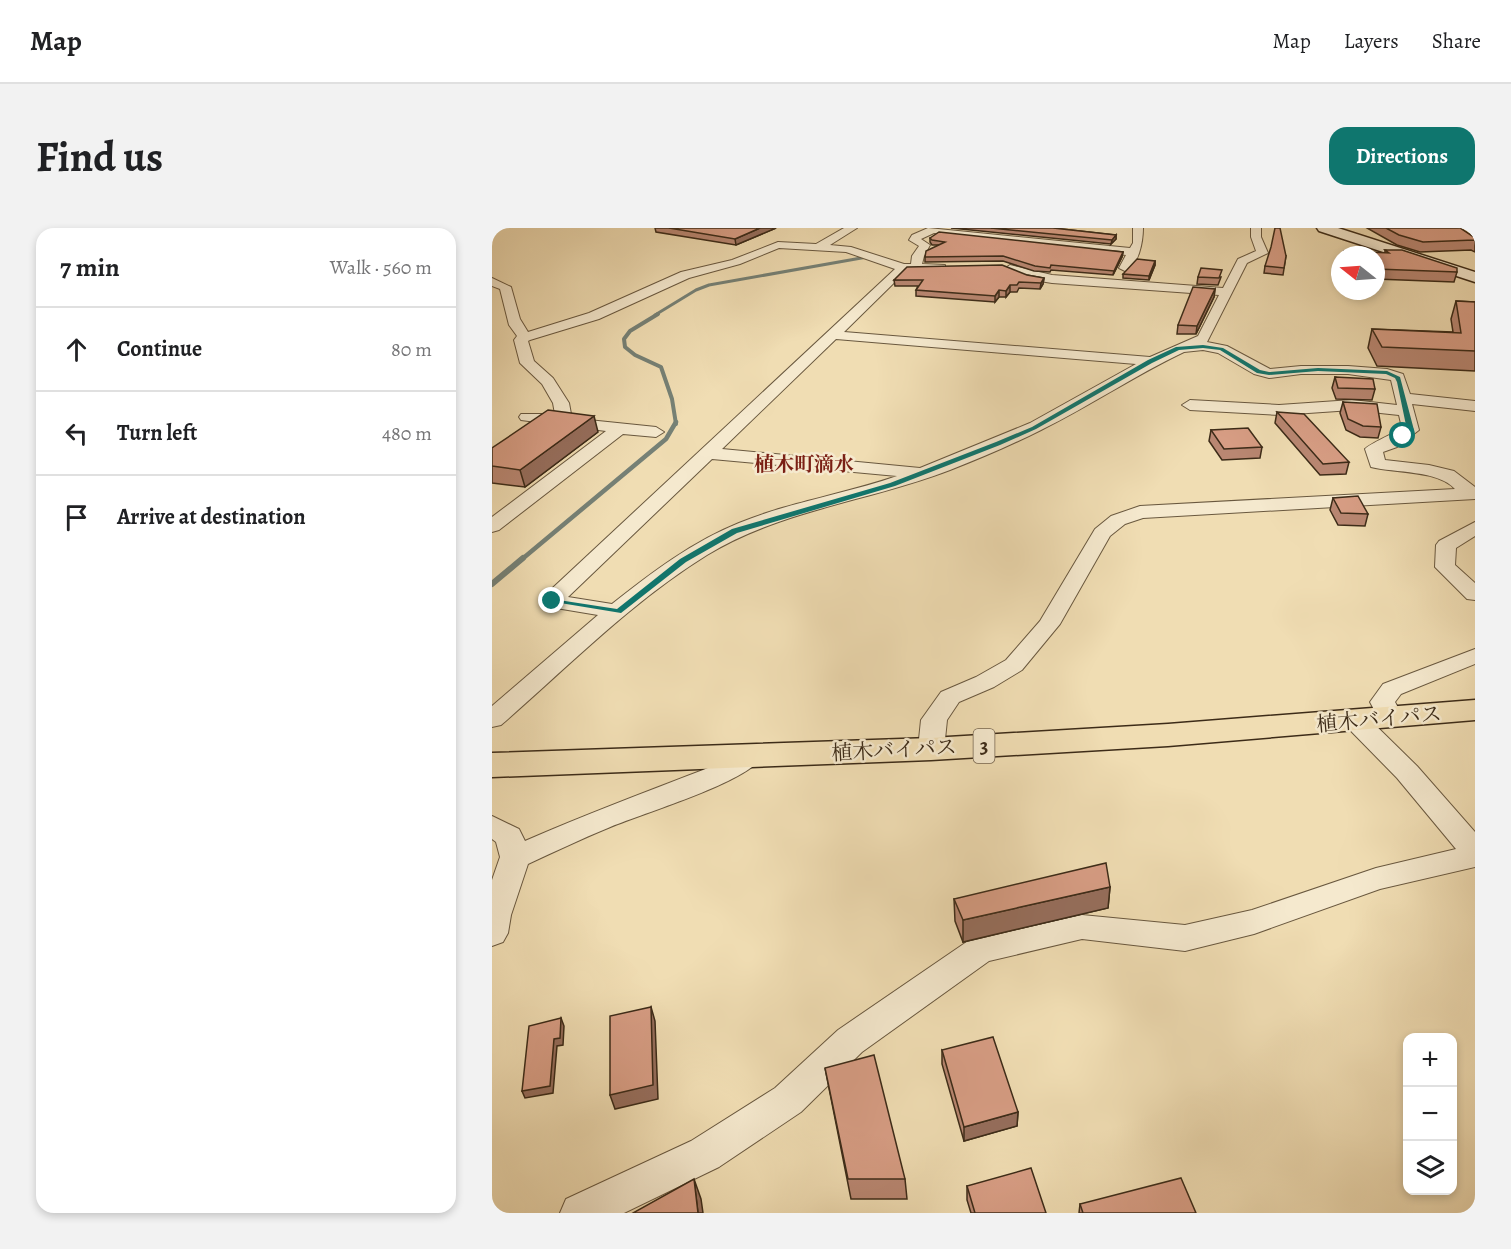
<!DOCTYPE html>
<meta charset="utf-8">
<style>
body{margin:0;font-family:Alegreya,"Noto Serif JP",serif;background:#f2f2f2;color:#202124}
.controls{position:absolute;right:18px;bottom:18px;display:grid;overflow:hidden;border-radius:12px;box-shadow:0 3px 9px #0003}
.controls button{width:54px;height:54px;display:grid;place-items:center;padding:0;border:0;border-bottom:2px solid #e0e0e0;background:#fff;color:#202124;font:30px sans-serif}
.compass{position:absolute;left:839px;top:18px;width:54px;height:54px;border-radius:50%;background:#fff;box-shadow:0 3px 9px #0003;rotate:287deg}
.stop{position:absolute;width:18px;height:18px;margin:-14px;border:4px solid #0f766e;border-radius:50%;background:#fff}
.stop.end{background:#0f766e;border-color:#fff;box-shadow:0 2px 6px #0008}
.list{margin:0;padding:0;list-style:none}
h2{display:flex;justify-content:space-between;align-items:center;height:78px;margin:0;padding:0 24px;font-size:26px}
h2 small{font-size:20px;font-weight:400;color:#757577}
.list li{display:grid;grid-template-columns:39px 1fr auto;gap:18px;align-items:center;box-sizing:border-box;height:84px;padding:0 24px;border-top:2px solid #e0e0e0}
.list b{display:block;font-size:22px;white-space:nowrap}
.list em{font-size:20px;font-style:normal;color:#757577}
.icon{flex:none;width:33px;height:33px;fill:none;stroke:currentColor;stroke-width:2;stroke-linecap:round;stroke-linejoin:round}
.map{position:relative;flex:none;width:983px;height:985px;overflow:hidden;border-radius:18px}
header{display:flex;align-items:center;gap:36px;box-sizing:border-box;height:84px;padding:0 30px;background:#fff;border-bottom:2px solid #e0e0e0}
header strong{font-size:28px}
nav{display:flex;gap:33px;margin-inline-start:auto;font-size:21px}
.intro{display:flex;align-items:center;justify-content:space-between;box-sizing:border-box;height:144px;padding:0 36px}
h1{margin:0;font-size:42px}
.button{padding:15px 27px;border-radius:18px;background:#0f766e;color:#fff;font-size:21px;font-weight:700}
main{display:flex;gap:36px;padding:0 36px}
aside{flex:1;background:#fff;border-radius:18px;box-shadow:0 3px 9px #0003}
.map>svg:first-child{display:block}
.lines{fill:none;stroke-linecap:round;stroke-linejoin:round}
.stream-far3{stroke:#768176;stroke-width:3}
.stream-far2{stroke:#768176;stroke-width:4}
.stream-far1{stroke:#768176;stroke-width:4.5}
.stream{stroke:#768176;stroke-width:6}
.street-casing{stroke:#69583f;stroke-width:2}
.secondary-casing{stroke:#3c2b18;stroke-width:3}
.highway-casing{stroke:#3c2b18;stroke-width:3}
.street{fill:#f5e9ce;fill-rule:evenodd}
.secondary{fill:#f5e9ce;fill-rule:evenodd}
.highway{fill:#f0ddb3;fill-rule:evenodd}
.wall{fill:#b98772;stroke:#3c2b18;stroke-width:1.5}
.shaded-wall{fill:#966e5c;stroke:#3c2b18;stroke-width:1.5}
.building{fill:#d79d84;stroke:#3c2b18;stroke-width:1.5}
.route{fill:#0f766e}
.labels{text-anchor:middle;stroke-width:5;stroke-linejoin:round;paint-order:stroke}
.far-quarter-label{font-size:20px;font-weight:bold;fill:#7a1f14;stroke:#f5e9ce}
.shield{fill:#f5e9ce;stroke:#74644f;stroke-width:1.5}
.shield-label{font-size:20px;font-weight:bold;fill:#3c2b18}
.street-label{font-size:21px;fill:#3c2b18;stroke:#f5e9ce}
</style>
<header>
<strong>Map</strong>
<nav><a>Map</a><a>Layers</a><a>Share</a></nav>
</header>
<div class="intro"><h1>Find us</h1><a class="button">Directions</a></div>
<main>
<aside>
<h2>7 min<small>Walk · 560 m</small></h2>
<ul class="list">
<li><svg class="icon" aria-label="ahead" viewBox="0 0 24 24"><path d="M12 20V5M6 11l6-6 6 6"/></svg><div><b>Continue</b></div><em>80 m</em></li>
<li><svg class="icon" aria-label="left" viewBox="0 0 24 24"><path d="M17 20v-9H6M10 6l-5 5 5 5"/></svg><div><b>Turn left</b></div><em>480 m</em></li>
<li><svg class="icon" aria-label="arrive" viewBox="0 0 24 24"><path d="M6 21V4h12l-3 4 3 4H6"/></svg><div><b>Arrive at destination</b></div></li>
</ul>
</aside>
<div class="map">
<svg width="983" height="985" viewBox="0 0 983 985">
<rect width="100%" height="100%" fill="#f0ddb3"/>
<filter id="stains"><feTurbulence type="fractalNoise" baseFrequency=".00333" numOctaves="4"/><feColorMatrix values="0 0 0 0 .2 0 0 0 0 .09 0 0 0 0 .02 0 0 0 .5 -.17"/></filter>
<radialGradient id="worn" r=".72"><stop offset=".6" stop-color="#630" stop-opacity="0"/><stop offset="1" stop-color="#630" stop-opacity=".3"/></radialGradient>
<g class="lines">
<path class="stream-far3" d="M163,87L204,62L217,57L375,29"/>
<path class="stream-far2" d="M166,86L138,103L132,111L133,119L143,127L169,139L180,171L184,196"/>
<path class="stream-far1" d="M29,332L174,211L184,194"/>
<path class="stream" d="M0,356L31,330"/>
<g class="street-casing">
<g id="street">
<path d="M352,0H365L338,17L359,19L412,36H419L420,28L427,18L417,12L420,7L436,0L638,20L641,15V0H651C651,13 647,38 633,43L627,40L634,27L442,5L429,11L438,17L432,28L430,36L453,37V41L414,43L352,104L658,129L706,108L727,67L560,55L536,51L512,41L518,37L560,47L731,60L746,31L764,23L759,9V0H769V9L776,25L755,35L715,114L735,118L778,141L809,138H856L895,141L911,146L918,166L983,173V183L920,176L927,202L905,219L891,224L893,232L937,237L962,243L983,259V271L651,290L633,296L618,308L568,396L530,442L502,459L467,474L455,492L452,521L448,527L439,530L430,527L426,521L429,492L449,464L484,449L514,432L548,393L603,301L619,288L648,278L963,261C946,242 903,245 879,239L873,221C879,215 901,206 910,200L907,187L860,182L787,187L698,182L690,177L698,172L787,177L860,172L905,177L899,152L856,146H809L777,150L762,146L726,125L711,122L692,124C643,147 598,178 549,202C519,217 489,230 458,242C378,273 288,282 215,327C139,374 76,439 9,497L0,499V478L106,387L52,378L49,373L52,368L403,41L354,24L287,20L248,36L197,50L107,91L38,112L36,113L42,133L61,150L77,175L79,186L77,190L164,199L172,204L164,209L131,206L7,302L0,304V289L114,203L29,192L27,189L29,186H63L61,175L50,156L28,135L22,112L25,108L17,97L8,61L0,58V50L19,59L28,91L36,104L97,85L189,44L240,32L286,14L324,16ZM344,111L644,136L538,195L428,240L230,221ZM220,231L405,248C353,266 298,274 247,295C200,314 159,345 120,376L76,369Z"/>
<path d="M983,294V308L964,320L963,337L983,355V372L975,371L943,339L944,317L947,313Z"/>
<path d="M983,421V436L909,466L903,474L911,489L907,495L898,497L889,495L878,474L891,456Z"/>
<path d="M864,485L873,487L925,538L983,604V639L888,661L762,706L693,723L590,711L497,733L370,824L309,884L227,939L132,985H68L74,971L199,913L283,860L346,802L476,713L590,687L693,697L760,682L884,640L964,621L905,550L855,499L851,493L855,487Z"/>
<path d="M257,520L266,523L270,529C254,555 148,586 116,600C89,611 62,624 36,636L19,687L16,705L11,714L0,718V652L8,629L4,614L0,611V588L27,601L33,613C92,587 151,565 211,542C227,536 240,525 257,520Z"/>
</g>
</g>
<g class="secondary-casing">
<path id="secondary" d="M825,0H846L983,44V54L827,3Z"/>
</g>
<g class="highway-casing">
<path id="highway" d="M983,472V492L676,518L439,532L0,549V525L439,510L676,496Z"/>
</g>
<use href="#street" class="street"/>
<use href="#secondary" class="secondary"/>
<use href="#highway" class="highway"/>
</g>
<g class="wall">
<path d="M163,0H284L244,17L164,4Z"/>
<path d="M459,0H561L624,7V11L619,16Z"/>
<path d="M875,0H968L983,10V24L979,22L928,24L905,17Z"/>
<path d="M438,10L631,24L630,29L621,47L559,42L558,44L542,43L511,33L433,34V29L446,17H440L438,14Z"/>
<path d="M893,22L965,44L962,54L884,51V27H852V23L893,25Z"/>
<path d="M794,28L791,47L772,45L773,38Z"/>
<path d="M663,33V37L657,52L631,50V46Z"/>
<path d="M535,47L552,50L551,56L548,61L527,60L525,64H518L514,69H507L503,74L424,68V62L426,58H403L402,52Z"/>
<path d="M706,49H729L726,57L705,56Z"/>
<path d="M723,61L722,69L704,106H685L686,97Z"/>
<path d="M964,73L983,74V143L885,138L876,120L880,101L961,104L959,91Z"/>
<path d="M843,149L883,161L880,172L844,171L840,160Z"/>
<path d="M851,174L889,199L886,210L868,209L854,202L848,185Z"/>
<path d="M785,184L857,234L854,246L828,247L783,195Z"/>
<path d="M719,202L770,219L768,230L730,232L717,213Z"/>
<path d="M106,204L33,259L0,255V220Z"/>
<path d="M841,270L876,286L873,298L846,297L838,282Z"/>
<path d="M618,659L616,680L471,714L463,693L462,671Z"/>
<path d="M450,822L526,884L525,898L472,913L450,836Z"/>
<path d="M333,840L413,951L415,971H359Z"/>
<path d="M475,958L554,985H479L475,972Z"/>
<path d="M588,976L704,985H587Z"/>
</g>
<g class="shaded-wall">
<path d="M268,0H284L244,17L243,11Z"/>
<path d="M624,7V11L619,16L620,12Z"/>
<path d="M631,24L630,29L621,47L622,43Z"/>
<path d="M663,33V37L657,52V48Z"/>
<path d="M552,50L551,56L548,61L549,55Z"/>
<path d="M518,57V64L514,69V63Z"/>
<path d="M723,61L722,69L704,106L705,98Z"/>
<path d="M507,62V69L503,74V68Z"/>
<path d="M102,188L106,204L33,259L28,242Z"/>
<path d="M618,659L616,680L471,714V692Z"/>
<path d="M159,779L163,793L166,871L123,881L118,867Z"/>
<path d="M69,790L72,798L71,817L65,818L61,865L33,870L30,863L62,811Z"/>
<path d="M526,884L525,898L472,913V899Z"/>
<path d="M202,951L209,971L211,985H206Z"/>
</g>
<g class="building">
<path d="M177,0H268L243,11Z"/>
<path d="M499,0H561L624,7L620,12Z"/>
<path d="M783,0H788L794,28L792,40L773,38L779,19Z"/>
<path d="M894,0H968L983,10V13L982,12L931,14L907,7Z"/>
<path d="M447,4L631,24L622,43L559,37L558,40L543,38L511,28L433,29L434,23L453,14L440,12L438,10Z"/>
<path d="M893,22H910L965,40V44L884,41V27H853L852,23L897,25Z"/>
<path d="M645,31L663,33L657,48L631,46Z"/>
<path d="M510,37L535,47L552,50L549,55L527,54L525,57H518L514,63L507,62L503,68L424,62L431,52H402L415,39Z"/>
<path d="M709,40L730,42L727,50L706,49Z"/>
<path d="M701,59L723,61L705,98L686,97Z"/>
<path d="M964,73L983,74V123L890,119L880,101L969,105Z"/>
<path d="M843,149L881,151L883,161L846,160Z"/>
<path d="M851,174L885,176L889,199L871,198L856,191Z"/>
<path d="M56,182L102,188L28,242L0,238V220Z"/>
<path d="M785,184L812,186L857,234L831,236Z"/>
<path d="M756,200L770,219L732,221L719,202Z"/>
<path d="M866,268L876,286L849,285L841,270Z"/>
<path d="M614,635L618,659L471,692L462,671Z"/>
<path d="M159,779L161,857L118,867V788Z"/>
<path d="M69,790L68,810L62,811L58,858L30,863L37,798Z"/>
<path d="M501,809L526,884L472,899L450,822Z"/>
<path d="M382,827L413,951H356L333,840Z"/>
<path d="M539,940L554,985H483L475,958Z"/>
<path d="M689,950L704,985H591L588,976Z"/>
<path d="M202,951L206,985H141Z"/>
</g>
<path class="route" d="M711,117L731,120L768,142L777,144L826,140L895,143L908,149L922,202L914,209L908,208L915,202L905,154L903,150L894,146L826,143L777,147L765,145L728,122L711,120L687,122L660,135L544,201L508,217L403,258L245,305L194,334L129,385L56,373L60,371L125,381L188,331L240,301L398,255L504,214L540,199L656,132L684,119Z"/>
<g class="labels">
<g class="far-quarter-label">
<text x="312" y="243">植木町滴水</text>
</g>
<rect class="shield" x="481.5" y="501" width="21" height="34" rx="4.5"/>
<g class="shield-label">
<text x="492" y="525">3</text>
</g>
<g class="street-label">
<text transform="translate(887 491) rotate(-5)" y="7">植木バイパス</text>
<text transform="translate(402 522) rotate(-3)" y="7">植木バイパス</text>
</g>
</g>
<rect width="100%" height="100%" filter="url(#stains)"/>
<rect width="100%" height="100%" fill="url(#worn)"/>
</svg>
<div class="controls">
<button>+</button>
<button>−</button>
<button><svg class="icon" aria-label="layers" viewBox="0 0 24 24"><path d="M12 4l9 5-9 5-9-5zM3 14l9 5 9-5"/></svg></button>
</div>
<svg class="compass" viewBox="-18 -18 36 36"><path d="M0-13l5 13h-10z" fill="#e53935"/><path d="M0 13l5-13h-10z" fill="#757577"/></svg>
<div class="stop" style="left:911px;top:208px"></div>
<div class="stop end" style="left:60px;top:373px"></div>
</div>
</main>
